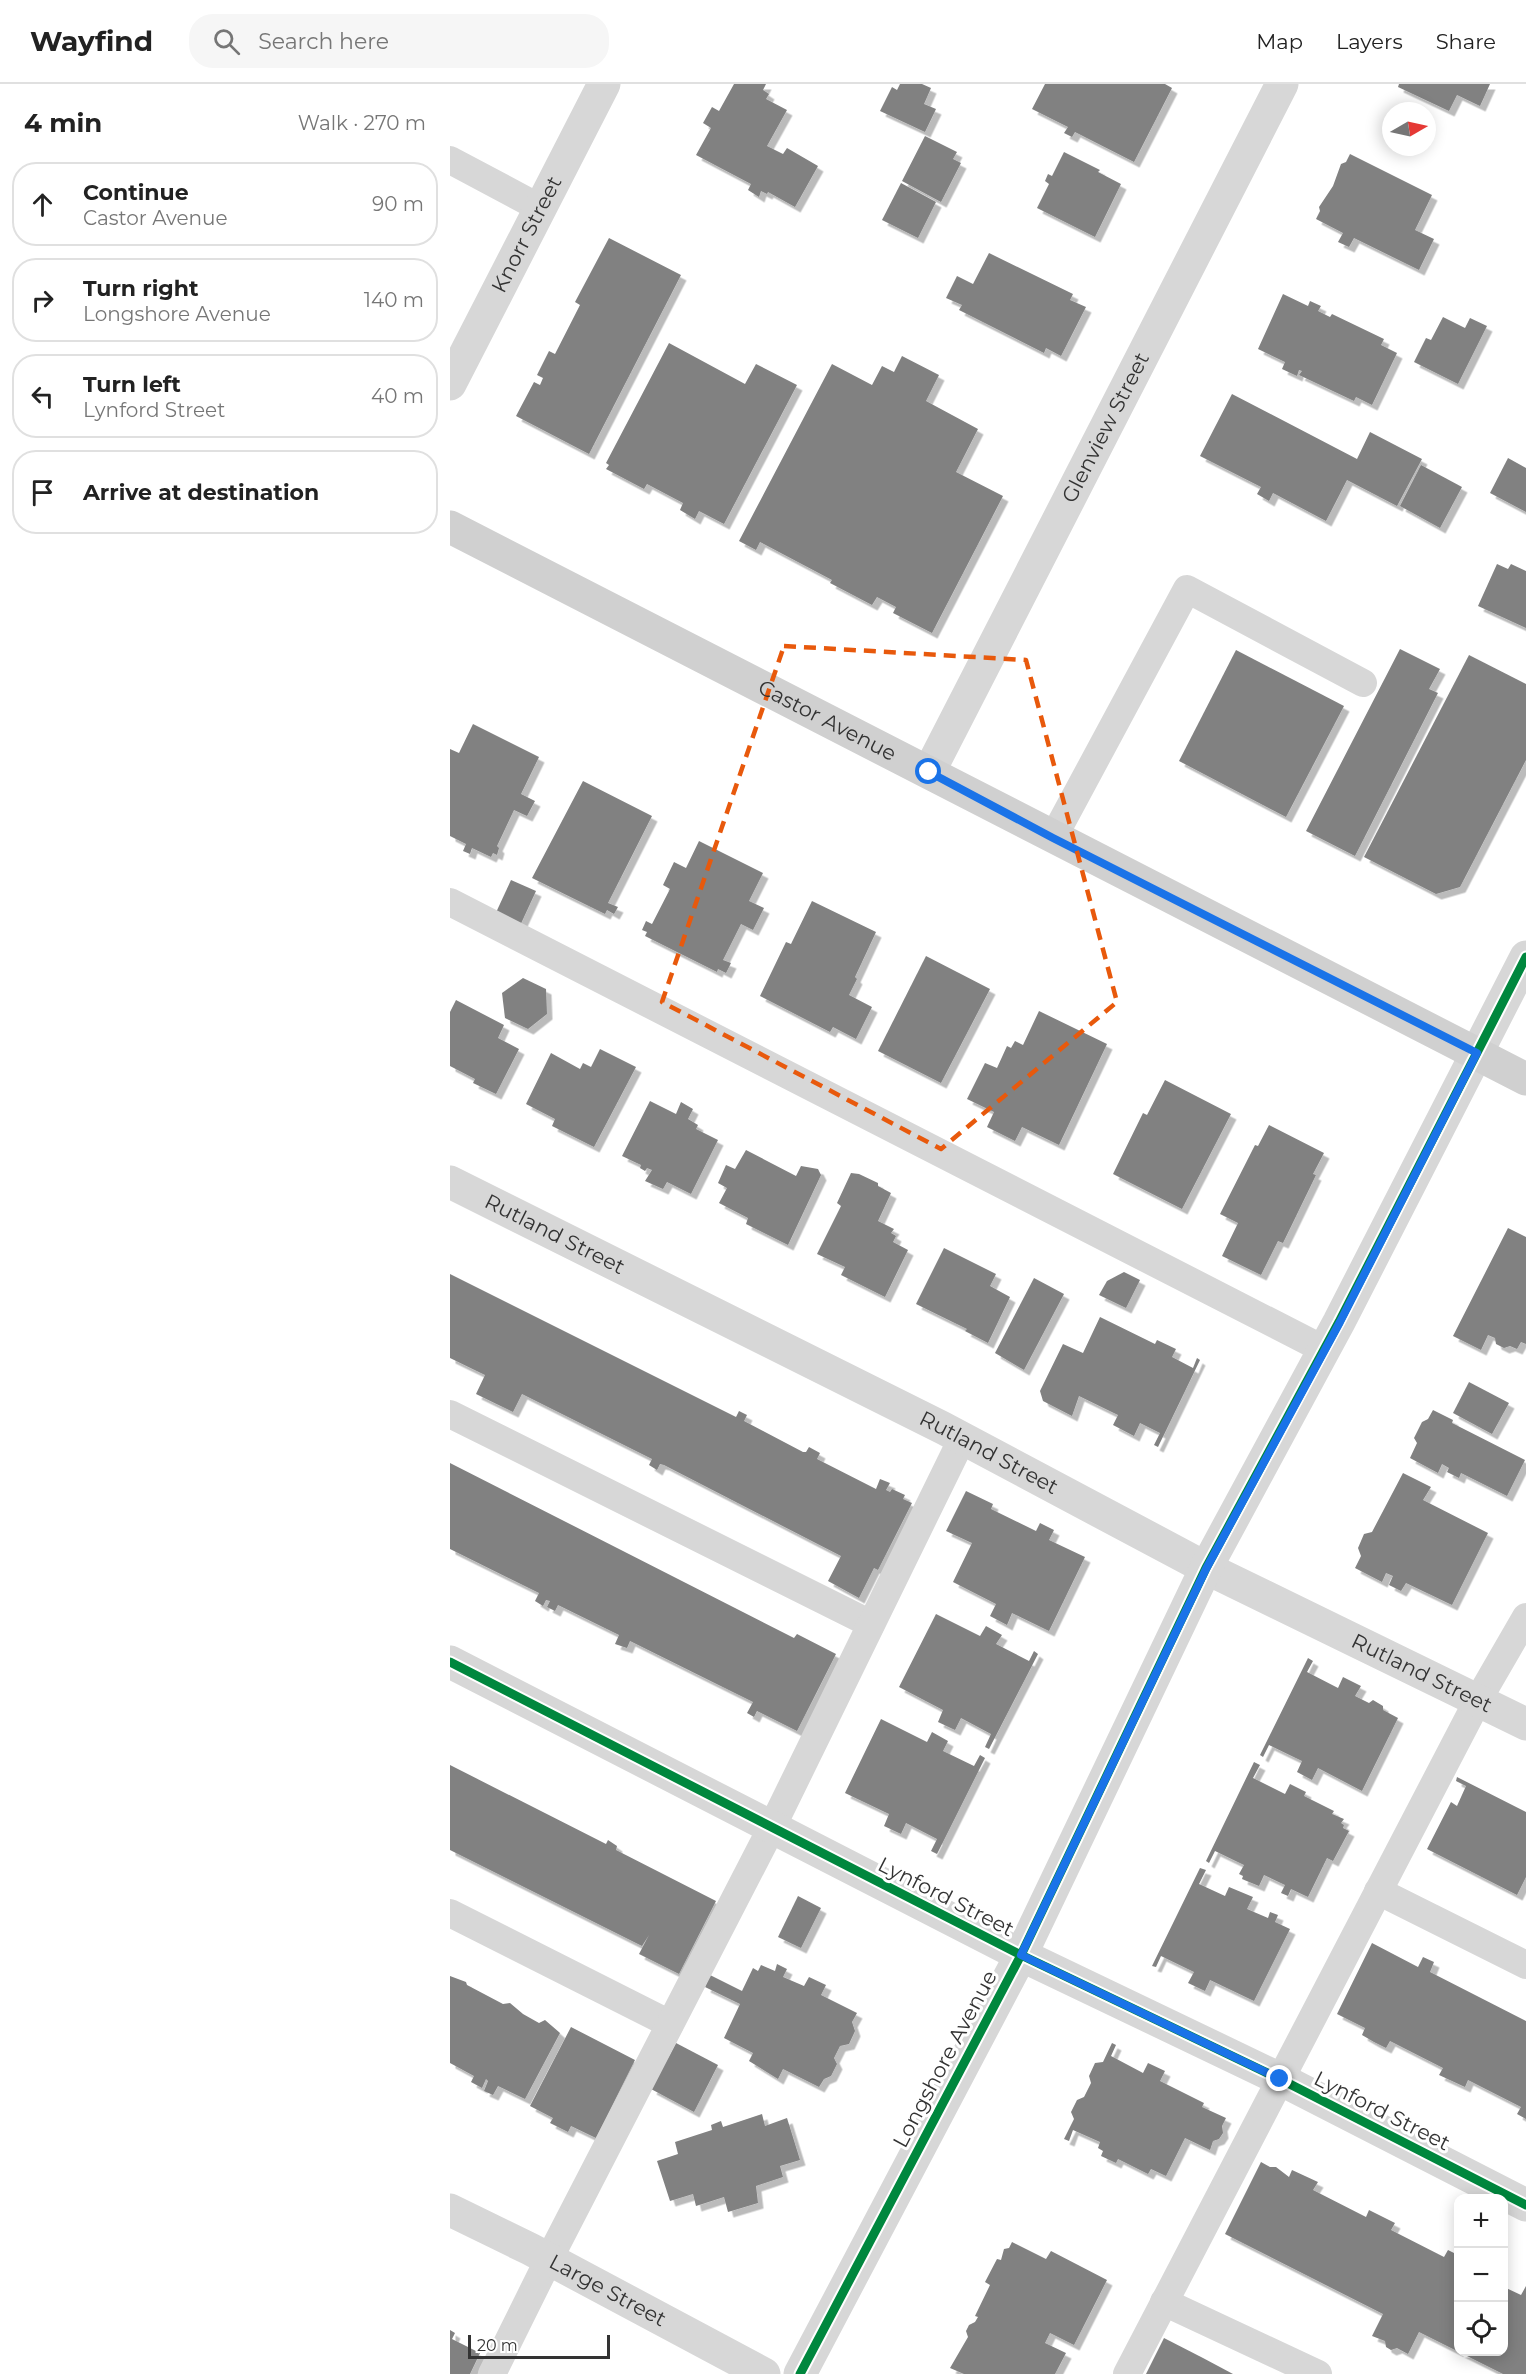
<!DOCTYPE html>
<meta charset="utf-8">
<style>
body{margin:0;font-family:Montserrat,sans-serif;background:#f6f6f6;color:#222}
.controls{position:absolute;right:18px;bottom:18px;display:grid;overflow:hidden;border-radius:12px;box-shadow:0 3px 15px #0003}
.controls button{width:54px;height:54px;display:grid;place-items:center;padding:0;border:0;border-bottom:2px solid #e0e0e0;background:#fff;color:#222;font:30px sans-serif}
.compass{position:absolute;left:932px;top:18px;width:54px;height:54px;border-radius:50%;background:#fff;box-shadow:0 3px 15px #0003;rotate:81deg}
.scale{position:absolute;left:18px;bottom:15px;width:142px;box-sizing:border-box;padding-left:6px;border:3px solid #333;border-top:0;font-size:16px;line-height:21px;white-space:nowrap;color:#333;-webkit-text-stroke:4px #fff;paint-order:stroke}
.stop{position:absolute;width:18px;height:18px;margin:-14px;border:4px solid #1a73e8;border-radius:50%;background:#fff}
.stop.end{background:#1a73e8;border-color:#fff;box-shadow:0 2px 6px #0008}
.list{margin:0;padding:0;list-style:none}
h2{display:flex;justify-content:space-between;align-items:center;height:78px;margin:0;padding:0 24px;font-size:26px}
h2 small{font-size:20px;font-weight:400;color:#767676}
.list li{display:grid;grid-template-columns:39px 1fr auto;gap:18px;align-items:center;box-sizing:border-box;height:84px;margin:0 12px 12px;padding:0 12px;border:2px solid #e0e0e0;border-radius:24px}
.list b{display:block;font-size:22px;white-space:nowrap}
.list p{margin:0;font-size:20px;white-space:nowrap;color:#767676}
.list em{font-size:20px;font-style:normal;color:#767676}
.icon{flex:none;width:33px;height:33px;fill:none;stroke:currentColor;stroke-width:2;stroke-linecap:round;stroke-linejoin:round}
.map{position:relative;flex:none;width:1076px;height:2290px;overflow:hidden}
header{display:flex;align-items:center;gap:36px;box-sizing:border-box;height:84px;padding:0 30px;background:#fff;border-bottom:2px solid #e0e0e0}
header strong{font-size:28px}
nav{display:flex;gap:33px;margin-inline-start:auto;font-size:21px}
.search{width:420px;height:54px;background:#f6f6f6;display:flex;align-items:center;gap:15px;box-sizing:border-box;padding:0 21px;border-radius:24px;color:#767676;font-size:22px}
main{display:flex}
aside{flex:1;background:#fff}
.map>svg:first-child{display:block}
.building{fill:#818181;filter:url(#shadow)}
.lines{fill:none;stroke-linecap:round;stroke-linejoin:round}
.service{stroke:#d7d7d7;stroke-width:28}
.minor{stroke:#d7d7d7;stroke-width:33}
.tertiary{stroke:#d7d7d7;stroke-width:33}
.secondary{stroke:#d0d0d0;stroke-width:33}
.cycleway-casing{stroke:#fff;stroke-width:13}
.cycleway{stroke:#00873e;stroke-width:9}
.route{stroke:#1a73e8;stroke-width:8}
.marked{fill:none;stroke:#e8590c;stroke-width:4.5;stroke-dasharray:12 8;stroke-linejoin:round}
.labels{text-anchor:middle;stroke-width:6;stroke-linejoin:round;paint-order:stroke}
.street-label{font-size:21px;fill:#333;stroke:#fff}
</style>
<header>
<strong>Wayfind</strong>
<div class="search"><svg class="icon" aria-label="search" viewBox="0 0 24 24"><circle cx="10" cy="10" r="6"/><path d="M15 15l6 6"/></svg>Search here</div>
<nav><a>Map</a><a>Layers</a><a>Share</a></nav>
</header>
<main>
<aside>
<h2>4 min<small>Walk · 270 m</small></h2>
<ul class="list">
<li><svg class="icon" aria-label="ahead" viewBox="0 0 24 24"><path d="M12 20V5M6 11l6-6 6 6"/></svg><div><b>Continue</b><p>Castor Avenue</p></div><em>90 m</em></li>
<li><svg class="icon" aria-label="right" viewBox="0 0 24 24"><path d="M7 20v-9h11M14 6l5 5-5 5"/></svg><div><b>Turn right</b><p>Longshore Avenue</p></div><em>140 m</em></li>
<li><svg class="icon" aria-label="left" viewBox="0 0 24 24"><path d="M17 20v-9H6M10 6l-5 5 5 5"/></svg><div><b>Turn left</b><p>Lynford Street</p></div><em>40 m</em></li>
<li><svg class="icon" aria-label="arrive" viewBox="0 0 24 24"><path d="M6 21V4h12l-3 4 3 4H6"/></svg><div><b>Arrive at destination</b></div></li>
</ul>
</aside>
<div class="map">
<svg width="1076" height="2290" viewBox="0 0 1076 2290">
<defs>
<filter id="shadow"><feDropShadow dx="5.5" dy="5.5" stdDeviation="0" flood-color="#0004"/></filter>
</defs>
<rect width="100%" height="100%" fill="#fff"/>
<g class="building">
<path d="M284,0H316L313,6L319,10L316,15L337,26L317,62L333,70L337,64L368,82L345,123L318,108L317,110L311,107L309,113L298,106L301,100L246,71L261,44L253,39L262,23L269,27Z"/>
<path d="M450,0H472L481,4L474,20L486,25L475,48L430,27L442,3L447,6Z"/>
<path d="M595,0H715L722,4L684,78L625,48L622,53L614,49L618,43L582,25Z"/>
<path d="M949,0H1040L1030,22L1007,11L999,27L948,3Z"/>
<path d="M475,52L507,68L503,75L511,79L491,118L452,97Z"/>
<path d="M614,68L650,86L648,88L671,100L645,153L587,124L599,100L595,97L598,90L602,92Z"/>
<path d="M900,70L982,111L965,146L984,155L969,186L904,154L899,163L888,158L893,149L866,135L870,127L869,123L883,102L891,80L896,78Z"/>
<path d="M451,99L486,118L468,154L432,136Z"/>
<path d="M159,154L231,191L139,370L66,332L84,298L90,301L93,294L87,291L99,267L105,270L130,221L125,218Z"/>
<path d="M539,169L623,210L620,216L636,223L611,272L596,264L594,269L509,226L512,221L496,214L507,192L523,200Z"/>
<path d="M833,210L858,222L860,217L871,222L868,227L880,233L882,230L934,255L931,261L947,269L922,321L906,313L904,317L849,291L852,287L849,286L847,292L832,285L835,278L808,265Z"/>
<path d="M993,233L1015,244L1020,234L1037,242L1008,300L964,278L976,254L981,256Z"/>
<path d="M219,259L295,300L306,280L347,301L274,440L249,427L245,435L230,426L233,419L197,400L194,405L156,385L159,381L156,379Z"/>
<path d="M452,272L489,291L476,317L528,345L506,388L553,412L482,549L443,529L446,523L427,513L422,521L380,499L382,496L310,458L306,466L289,457L382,280L422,301L432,282L444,288Z"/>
<path d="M782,310L907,375L920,348L972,375L947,422L897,396L876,437L823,409L819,417L807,410L811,403L750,372Z"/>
<path d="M1058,374L1076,384V428L1040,409Z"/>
<path d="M971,381L1012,403L990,444L950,422Z"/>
<path d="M1047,480L1058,485L1061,480L1076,487V544L1028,522Z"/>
<path d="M950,565L990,585L979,605L988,609L905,772L856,747Z"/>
<path d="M786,566L894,622L836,733L729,677Z"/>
<path d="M1019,571L1076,600V676L1010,803L986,810L914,773Z"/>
<path d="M23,640L89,673L71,710L85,717L77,732L64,726L47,762L49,764L47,771L43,769L41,773L22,764L20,770L13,767L16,760L0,752V665L9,669Z"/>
<path d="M133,697L202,732L158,819L168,823L164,830L157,826L155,830L82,794Z"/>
<path d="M249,757L313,789L299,817L314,824L303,846L291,840L273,876L281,879L276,889L268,885L267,888L195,852L197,848L192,846L196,837L202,840L220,805L213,801L224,778L236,784Z"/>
<path d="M61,796L86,807L68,846L43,835Z"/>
<path d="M362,817L426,848L405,893L407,895L399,911L422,923L406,955L383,943L380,948L310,912L336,858L341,860Z"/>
<path d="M476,872L540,905L491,999L428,967Z"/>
<path d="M73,894L96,905L97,930L78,945L55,934L52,909Z"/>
<path d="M6,916L54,941L48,954L69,965L46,1010L23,999L25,995L0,982V928Z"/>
<path d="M589,927L657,960L609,1061L572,1043L565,1057L537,1043L544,1028L517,1015L535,979L547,984L557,962L561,964L565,957L573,961Z"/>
<path d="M150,965L186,983L144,1063L102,1042L105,1035L76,1020L101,969L130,985L133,979L141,983Z"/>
<path d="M715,996L781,1030L732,1125L663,1090L693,1029L697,1031Z"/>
<path d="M200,1017L226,1030L231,1018L243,1025L238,1035L248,1041L246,1045L268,1056L241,1110L217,1098L213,1105L195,1097L202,1086L197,1084L195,1087L190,1084L191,1081L172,1072Z"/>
<path d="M819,1041L874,1069L863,1090L866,1091L833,1159L828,1157L811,1191L772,1172L788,1139L770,1130L805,1061L808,1062Z"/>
<path d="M296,1066L346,1092L351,1082L368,1085L371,1091L338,1161L296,1140L298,1134L269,1119L277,1104L268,1099L276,1081L285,1085Z"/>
<path d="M401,1089L409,1090L428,1099V1102L441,1109L428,1137L444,1145L441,1149L446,1152L443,1158L458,1166L435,1213L391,1191L395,1183L367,1170L391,1122L387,1119Z"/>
<path d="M1058,1144L1076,1153V1260L1071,1258L1067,1265L1060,1262L1054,1264L1046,1260L1045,1254L1038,1251L1031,1266L1003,1252Z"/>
<path d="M494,1164L546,1190L540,1202L560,1213L538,1259L515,1247L517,1245L466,1220Z"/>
<path d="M674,1188L690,1196L676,1224L649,1211L657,1197Z"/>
<path d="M0,1190L286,1333L289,1327L297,1331L294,1337L353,1368H356L359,1363L370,1369L367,1375L426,1405L430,1395L440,1399L436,1406L440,1408L442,1405L455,1411L453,1415L462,1419L428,1486L424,1484L409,1514L378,1497L391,1472L214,1381L210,1380L207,1386L199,1381L202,1375L72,1310L63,1328L26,1310L35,1291L0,1274Z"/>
<path d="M584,1194L614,1210L574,1286L545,1269Z"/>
<path d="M650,1233L705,1260L707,1256L726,1265L722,1273L743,1284L747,1274L750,1276L708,1363L704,1361L710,1349L690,1339L684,1352L663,1341L668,1331L629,1312L622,1332L593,1317L590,1307L613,1260L633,1269Z"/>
<path d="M1019,1298L1059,1319L1042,1350L1003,1329Z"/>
<path d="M983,1326L1003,1336L1002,1339L1075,1376L1057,1412L1011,1389L1009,1394L997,1388L999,1384L992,1380L988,1389L960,1374L967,1359L964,1354L972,1338L978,1335Z"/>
<path d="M0,1379L344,1554L347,1550L386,1570L347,1647L307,1627L304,1633L297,1629L303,1618L180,1557L177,1564L165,1560L169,1551L108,1521L105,1527L97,1523L100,1517L96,1516L93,1522L85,1517L89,1509L0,1465Z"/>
<path d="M953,1389L981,1403L973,1416L1038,1449L1002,1521L956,1499L951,1507L939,1501L943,1492L936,1489L932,1498L905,1484L911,1472L908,1464L914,1450L922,1448Z"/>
<path d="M516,1407L543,1420L541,1425L586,1447L590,1439L604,1446L599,1456L635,1473L599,1547L562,1529L557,1541L540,1532L546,1520L503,1498L522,1459L496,1447Z"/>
<path d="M486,1530L530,1552L536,1542L552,1551L546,1560L579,1577L584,1567L588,1570L539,1665L535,1663L541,1650L511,1634L505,1646L488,1638L493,1626L449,1603Z"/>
<path d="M858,1574L863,1577L857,1588L888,1604L893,1593L911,1602L905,1612L919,1619L923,1616L933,1622V1626L948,1634L912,1707L868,1684L862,1696L847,1688L852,1677L819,1661L813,1673L810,1671Z"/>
<path d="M431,1635L477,1658L482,1648L498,1657L493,1667L524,1682L530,1671L535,1674L487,1770L481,1767L487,1755L456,1739L451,1750L434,1742L439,1730L395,1709Z"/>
<path d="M804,1678L810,1681L803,1694L835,1710L840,1700L856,1708L854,1712L884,1727L882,1730L894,1735L891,1739L894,1741L893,1744L899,1747L883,1777L877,1774L858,1813L841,1805L838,1812L831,1809L835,1801L814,1791L809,1802L792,1795L793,1792L789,1790L794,1781L765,1767L759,1779L756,1777Z"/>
<path d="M0,1681L156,1760L158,1756L167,1762L166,1766L266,1817L229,1890L189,1870L199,1851L192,1862L0,1766Z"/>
<path d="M1007,1693L1076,1728V1793L1067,1811L977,1765L1001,1718L1007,1722L1016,1702L1006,1697Z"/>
<path d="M750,1784L756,1786L749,1800L775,1812L779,1803L803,1813L797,1825L818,1834L820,1828L828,1831L825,1838L840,1845L804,1917L760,1896L755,1907L738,1899L744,1888L711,1872L706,1883L702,1882Z"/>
<path d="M348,1812L371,1824L351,1864L328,1853Z"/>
<path d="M922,1859L968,1883L973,1873L984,1878L980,1888L1076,1937V2035L1067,2030L1071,2023L1018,1996L1015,2003L989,1991L993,1984L940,1957L936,1964L924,1958L912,1951L915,1944L887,1930Z"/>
<path d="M327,1880L337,1885L333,1893L354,1902L359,1893L376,1901L371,1911L407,1929L402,1938L405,1947L399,1960L390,1962L384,1974L387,1980L381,1992L374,1995L369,2003L333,1985L328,1995L299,1977L303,1969L274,1954L290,1920L255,1903L260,1891L292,1907L303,1884L308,1887L311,1881L325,1887Z"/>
<path d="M0,1892L16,1898L17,1901L53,1920L60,1919L73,1930L89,1939L95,1936L110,1949L75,2015L48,2002L43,2011L34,2007L38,1997L36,1995L32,2004L21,1998L24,1992L0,1979Z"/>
<path d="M121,1943L185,1976L146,2054L121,2042L118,2048L100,2039L103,2034L80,2022Z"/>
<path d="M226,1959L268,1981L244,2028L201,2005Z"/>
<path d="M662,1959L666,1961L661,1972L693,1989L698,1979L715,1987L710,1997L754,2019L752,2023L776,2034L772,2042L773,2049L769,2055L763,2057L760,2066L735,2054L716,2092L701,2085L698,2090L668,2075L666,2079L651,2072L653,2067L648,2064L650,2058L623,2046L619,2057L614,2055L624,2035L621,2028L627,2016L634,2013L641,1999L639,1992L645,1979L653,1978Z"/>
<path d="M312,2030L315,2042L337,2034L350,2076L330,2082L333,2093L306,2102L308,2119L278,2128L274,2113L246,2122L243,2110L220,2117L207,2077L228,2070L225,2058L262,2046L261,2041L271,2037L273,2043Z"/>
<path d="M811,2078L820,2083H826L839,2093L842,2086L868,2098L863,2106L916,2133L919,2126L945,2139L941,2146L994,2173L998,2166L1008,2171V2268H1053L1054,2203L1071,2211L1076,2202V2290H1053L969,2248L958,2270L947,2264L941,2266L936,2263L935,2257L922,2252L933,2230L775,2150Z"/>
<path d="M562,2158L596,2175L601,2167L657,2196L624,2261L600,2249L595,2259L616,2269L605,2290H514L500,2284L518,2253L516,2247L519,2241L525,2238L528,2233L525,2232L540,2201L535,2198L547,2175L551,2176L554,2165L559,2164Z"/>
<path d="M0,2246L5,2249L2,2255L30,2269L20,2290H0Z"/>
<path d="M714,2254L753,2274L783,2290H696Z"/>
</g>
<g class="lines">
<g class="service">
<path d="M0,76L92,125"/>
<path d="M603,754L737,505L913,599"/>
<path d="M0,818L875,1266"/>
<path d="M0,1330L421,1540"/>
<path d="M928,1807L1076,1881"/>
<path d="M0,1829L220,1940"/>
<path d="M714,2218L868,2290"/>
<path d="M42,2290L99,2175L322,1743L512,1355"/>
<path d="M677,2290L1028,1616L1076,1533"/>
</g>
<g class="minor">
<path id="s1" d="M0,300L154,0"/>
<path id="s2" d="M479,688L832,0"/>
<path id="s3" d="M0,1098L493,1344L756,1484L1076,1640"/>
<path d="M0,1578L571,1871L830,1995L1076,2121"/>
<path d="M350,2290L571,1871L756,1484L889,1238L1076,873"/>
</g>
<path class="tertiary" id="s4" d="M0,2126L80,2165L314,2290"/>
<path class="secondary" id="s5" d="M0,443L1076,995"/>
<g class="cycleway-casing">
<g id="cycleway">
<path d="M0,1578L571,1871L830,1995L1076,2121"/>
<path d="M350,2290L571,1871L756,1484L889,1238L1076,873"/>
</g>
</g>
<use href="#cycleway" class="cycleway"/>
</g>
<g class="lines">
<path class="route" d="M479,688L603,754L1027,969L890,1238L756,1485L571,1871L830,1995"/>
</g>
<path class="marked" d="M334,562L576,576L667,918L491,1065L212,918Z"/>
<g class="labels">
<g class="street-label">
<text dy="7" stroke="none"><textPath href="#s1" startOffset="168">Knorr Street</textPath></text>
<text dy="7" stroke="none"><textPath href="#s2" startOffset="387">Glenview Street</textPath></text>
<text dy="7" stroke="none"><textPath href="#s5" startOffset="424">Castor Avenue</textPath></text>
<text dy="7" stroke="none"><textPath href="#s3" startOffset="117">Rutland Street</textPath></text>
<text dy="7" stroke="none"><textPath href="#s3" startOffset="603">Rutland Street</textPath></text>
<text dy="7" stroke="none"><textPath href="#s3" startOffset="1089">Rutland Street</textPath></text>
<text transform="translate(496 1813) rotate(27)" y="7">Lynford Street</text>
<text transform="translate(495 1975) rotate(-62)" y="7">Longshore Avenue</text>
<text transform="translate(932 2027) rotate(27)" y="7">Lynford Street</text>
<text dy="7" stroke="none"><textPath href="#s4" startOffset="177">Large Street</textPath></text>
</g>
</g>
</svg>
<div class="controls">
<button>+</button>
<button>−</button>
<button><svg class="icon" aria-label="locate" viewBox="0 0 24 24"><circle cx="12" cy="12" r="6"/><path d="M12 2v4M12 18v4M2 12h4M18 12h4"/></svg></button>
</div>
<svg class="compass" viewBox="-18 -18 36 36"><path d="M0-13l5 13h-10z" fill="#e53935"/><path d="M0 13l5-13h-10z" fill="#767676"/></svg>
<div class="scale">20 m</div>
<div class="stop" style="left:479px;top:688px"></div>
<div class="stop end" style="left:830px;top:1995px"></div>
</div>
</main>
